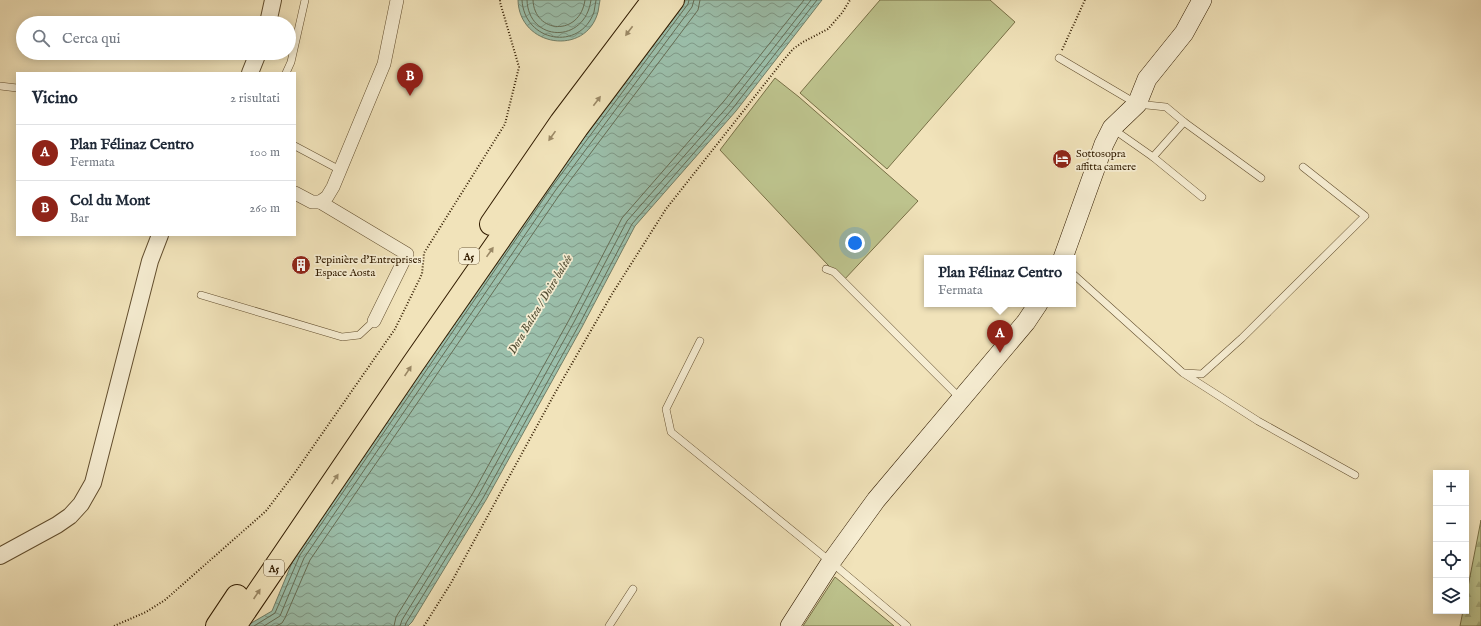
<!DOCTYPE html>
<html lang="it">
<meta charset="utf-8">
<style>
body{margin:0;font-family:"IM FELL English",serif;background:#f6f6f7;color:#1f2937}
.controls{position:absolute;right:12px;bottom:12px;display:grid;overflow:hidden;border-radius:0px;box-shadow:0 2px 10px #0003}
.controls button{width:36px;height:36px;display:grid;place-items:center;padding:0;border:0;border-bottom:1px solid #e0e1e3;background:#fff;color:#1f2937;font:20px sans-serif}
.you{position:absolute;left:855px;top:243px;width:14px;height:14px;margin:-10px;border:3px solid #fff;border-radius:50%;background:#1a73e8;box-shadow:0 0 0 6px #1a73e833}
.badge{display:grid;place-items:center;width:26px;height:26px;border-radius:50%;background:#8f2418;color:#fff;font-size:13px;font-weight:700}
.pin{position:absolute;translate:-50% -33px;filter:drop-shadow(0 1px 2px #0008)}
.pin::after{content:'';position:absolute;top:21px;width:14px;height:12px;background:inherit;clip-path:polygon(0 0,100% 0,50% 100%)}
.popup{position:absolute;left:924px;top:255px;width:152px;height:52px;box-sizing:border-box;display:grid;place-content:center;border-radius:0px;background:#fff;filter:drop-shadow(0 1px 3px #0005);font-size:13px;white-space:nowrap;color:#747a83}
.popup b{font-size:15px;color:#1f2937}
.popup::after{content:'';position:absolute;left:50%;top:100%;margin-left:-8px;border:8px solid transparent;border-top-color:#fff}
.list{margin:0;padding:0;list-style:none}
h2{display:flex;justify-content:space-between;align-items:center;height:52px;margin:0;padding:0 16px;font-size:17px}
h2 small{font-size:13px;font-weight:400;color:#747a83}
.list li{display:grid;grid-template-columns:26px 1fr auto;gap:12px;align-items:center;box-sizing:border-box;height:56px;padding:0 16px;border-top:1px solid #e0e1e3}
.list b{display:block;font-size:15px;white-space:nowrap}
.list p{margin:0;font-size:13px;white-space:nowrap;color:#747a83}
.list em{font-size:13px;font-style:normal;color:#747a83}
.icon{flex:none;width:22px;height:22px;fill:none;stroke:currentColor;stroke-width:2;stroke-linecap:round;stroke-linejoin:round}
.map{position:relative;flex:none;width:1481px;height:626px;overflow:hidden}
.search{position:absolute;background:#fff;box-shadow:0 2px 10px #0003;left:16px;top:16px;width:280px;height:44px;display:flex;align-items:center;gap:10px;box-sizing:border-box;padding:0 14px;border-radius:22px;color:#747a83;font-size:15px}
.panel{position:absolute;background:#fff;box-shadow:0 2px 10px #0003;left:16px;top:72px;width:280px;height:164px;border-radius:0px}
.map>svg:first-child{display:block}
.green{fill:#bdc38d;stroke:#787046}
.forest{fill:url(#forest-firs);stroke:#787046}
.water{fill:url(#water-waves);stroke:#717e67}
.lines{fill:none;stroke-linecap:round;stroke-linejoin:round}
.shore{stroke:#666e56;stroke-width:1}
.service-casing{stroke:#624e2e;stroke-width:8}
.minor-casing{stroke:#624e2e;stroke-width:14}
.tertiary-casing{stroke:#624e2e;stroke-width:18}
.secondary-casing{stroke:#321c00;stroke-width:20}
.motorway-casing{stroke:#321c00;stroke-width:24}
.path{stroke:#321c00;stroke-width:2;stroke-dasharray:1 2;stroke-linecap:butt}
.service{stroke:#f6edd2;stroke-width:7}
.minor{stroke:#f6edd2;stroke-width:13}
.tertiary{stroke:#f6edd2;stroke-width:16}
.secondary{stroke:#f6edd2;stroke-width:19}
.motorway{stroke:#f1e3ba;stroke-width:22}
.oneway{fill:#9b8966}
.labels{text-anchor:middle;stroke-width:3.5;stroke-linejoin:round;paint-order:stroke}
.shield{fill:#f6edd2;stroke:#6d5b3f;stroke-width:1}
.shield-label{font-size:10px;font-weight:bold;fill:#321c00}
.poi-label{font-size:11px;fill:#321c00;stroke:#f6edd2;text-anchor:start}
.water-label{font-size:12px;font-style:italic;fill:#524d33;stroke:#f6edd2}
</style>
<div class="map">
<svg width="1481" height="626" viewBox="0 0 1481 626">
<defs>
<pattern id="forest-firs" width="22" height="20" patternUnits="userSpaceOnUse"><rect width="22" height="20" fill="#bdc38d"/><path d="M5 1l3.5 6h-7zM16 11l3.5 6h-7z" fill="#a3a778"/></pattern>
<pattern id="water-waves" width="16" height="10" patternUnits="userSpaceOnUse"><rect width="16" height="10" fill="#9bbfab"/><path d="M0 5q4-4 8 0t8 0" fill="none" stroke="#7f9a89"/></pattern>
</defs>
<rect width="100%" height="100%" fill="#f1e3ba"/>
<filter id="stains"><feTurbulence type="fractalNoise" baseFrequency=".005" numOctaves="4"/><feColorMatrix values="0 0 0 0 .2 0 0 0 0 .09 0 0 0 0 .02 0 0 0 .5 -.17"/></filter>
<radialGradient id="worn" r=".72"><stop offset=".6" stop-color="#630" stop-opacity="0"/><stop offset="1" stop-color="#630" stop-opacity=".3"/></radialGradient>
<g class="green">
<path d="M880,0H990L1015,22L887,169L800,93Z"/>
<path d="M775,78L799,97L918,201L843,281L720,150Z"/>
<path d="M835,577L894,626H803Z"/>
</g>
<path class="forest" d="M1481,520V626H1460L1463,611H1466V597Z"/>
<g class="water">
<path d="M518,0H600C599,4 599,8 598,12C586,57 519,47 518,0Z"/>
<path d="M686,0H822L736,111L635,226L582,327L486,500L412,622L408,626H242L248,625L272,611L296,553L548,186Z"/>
</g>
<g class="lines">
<g class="shore">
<path d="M522,0C524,42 580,52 594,12C595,8 595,4 596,0"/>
<path d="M527,0C528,42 585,45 591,0"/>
<path d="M533,0C534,34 580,37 585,0"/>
<path d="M254,626L275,613L300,555L551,188L688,4L689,0"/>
<path d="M264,626L280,616L304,558L555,191L692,7L694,0"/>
<path d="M276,626L282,623L285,618L310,560L560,194L698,10L700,0"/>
<path d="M394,626L396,617L473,493L569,320L622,218L724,101L804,0"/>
<path d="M400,626L402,620L478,496L574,322L627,221L729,105L811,0"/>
<path d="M405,626L406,623L483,498L579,325L632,224L733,108L817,0"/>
</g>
<g class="service-casing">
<g id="service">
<path d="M1059,58L1137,104L1166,107L1184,122L1261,178"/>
<path d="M286,73L291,62L305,0"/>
<path d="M0,86L17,88"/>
<path d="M1113,129L1153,157L1184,122"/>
<path d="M295,146L340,170"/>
<path d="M1153,157L1202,197"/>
<path d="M826,269L834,272L960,398"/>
<path d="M1073,274L1183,373L1258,421L1355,475"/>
<path d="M201,295L342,337L359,335L374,321"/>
<path d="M700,341L666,409L671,432L831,562L907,626"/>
<path d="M1185,373L1202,374L1242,338L1365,216L1303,167"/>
<path d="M609,626L633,589"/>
</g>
</g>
<g class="minor-casing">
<g id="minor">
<path d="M295,193L312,202H320"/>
<path d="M374,321L407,254L320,202L327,197L333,187L384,64L397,0"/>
</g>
</g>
<g class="tertiary-casing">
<g id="tertiary">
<path d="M268,23L273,0"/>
<path d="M250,73L258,53"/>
<path d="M0,556L57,525L70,516L81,504L93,483L150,261L160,235"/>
</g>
</g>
<g class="secondary-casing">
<g id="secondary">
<path d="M1063,258L1104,144L1112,128L1137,104L1147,79L1184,33L1202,0"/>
<path d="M790,626L831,562L876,500L1026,322L1038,304"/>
</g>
</g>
<g class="motorway-casing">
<g id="motorway">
<path d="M491,224L561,122L653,0"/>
<path d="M217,626L237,596"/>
<path d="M235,626L413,364L577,128L673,0"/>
</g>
</g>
<g class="path">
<path d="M1062,50L1085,0"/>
<path d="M114,626L146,612L165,600L266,511L294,474L395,329L422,274L424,253L505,124L519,67L500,2V0"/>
<path d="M424,626L451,583L555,393L612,294L666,209L782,62L793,49L803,42L828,29L842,13L850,0"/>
</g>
<use href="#service" class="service"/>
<use href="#minor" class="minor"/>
<use href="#tertiary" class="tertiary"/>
<use href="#secondary" class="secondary"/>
<use href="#motorway" class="motorway"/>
</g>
<defs><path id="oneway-solid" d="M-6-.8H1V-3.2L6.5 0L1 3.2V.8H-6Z"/></defs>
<g class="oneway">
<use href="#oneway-solid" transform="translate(629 31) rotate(127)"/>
<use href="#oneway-solid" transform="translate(597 101) rotate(-53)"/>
<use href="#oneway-solid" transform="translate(552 136) rotate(125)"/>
<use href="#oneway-solid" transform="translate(490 252) rotate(-55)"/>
<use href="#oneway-solid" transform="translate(408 371) rotate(-56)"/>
<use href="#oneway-solid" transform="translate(335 479) rotate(-56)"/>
<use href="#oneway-solid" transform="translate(257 594) rotate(-56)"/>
</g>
<defs>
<g id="hotel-disc" transform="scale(1)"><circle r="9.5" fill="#8f2418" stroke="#f6edd2"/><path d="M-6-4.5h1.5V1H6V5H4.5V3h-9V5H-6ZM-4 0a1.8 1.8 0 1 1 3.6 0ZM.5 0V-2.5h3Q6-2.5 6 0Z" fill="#fff"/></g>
<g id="building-disc" transform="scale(1)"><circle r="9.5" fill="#8f2418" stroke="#f6edd2"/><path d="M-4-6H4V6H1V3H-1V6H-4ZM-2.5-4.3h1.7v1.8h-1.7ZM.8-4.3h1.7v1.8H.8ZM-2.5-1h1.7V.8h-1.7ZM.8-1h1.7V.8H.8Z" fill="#fff"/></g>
</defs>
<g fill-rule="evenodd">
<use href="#hotel-disc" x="1062" y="159"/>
<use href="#building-disc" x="301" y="265"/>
</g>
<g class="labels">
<g class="shield">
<rect x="459" y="248" width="20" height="16" rx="3"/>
<rect x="264" y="560" width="20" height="16" rx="3"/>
</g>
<g class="shield-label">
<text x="469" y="260">A5</text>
<text x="274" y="572">A5</text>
</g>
<g class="poi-label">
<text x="1076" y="157">Sottosopra<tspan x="1076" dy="13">affitta camere</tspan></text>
<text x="315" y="263">Pepinière d'Entreprises<tspan x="315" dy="13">Espace Aosta</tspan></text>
</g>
<g class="water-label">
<text transform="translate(540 304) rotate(-59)" y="4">Dora Baltea / Doire baltée</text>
</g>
</g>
<rect width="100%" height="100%" filter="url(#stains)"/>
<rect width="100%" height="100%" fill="url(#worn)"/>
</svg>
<div class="controls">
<button>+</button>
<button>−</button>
<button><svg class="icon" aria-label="locate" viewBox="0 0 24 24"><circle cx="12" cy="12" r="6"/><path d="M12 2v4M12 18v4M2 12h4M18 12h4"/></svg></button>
<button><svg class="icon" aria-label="layers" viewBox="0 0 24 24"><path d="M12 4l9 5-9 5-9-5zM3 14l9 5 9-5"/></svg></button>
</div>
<div class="you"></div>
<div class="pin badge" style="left:1000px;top:353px">A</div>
<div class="popup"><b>Plan Félinaz Centro</b>Fermata</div>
<div class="pin badge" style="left:410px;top:96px">B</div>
<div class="search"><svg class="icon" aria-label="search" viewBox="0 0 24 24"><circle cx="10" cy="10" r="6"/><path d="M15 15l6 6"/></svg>Cerca qui</div>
<section class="panel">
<h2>Vicino<small>2 risultati</small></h2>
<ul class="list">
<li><span class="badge">A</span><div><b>Plan Félinaz Centro</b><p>Fermata</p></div><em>100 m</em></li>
<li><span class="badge">B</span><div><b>Col du Mont</b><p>Bar</p></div><em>260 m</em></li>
</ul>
</section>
</div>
